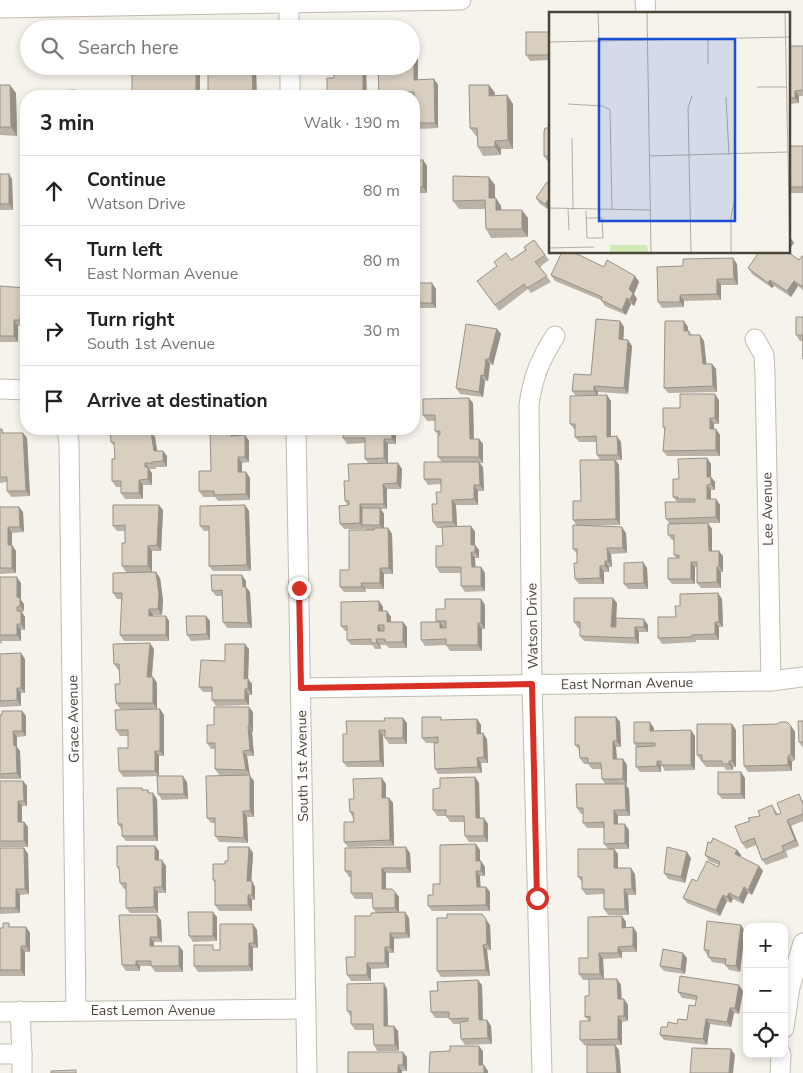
<!DOCTYPE html>
<meta charset="utf-8">
<style>
body{margin:0;font-family:"Nunito Sans",sans-serif;background:#f2f2f2;color:#222}
.controls{position:absolute;right:15px;bottom:15px;display:grid;overflow:hidden;border-radius:10px;box-shadow:0 2px 8px #0003}
.controls button{width:45px;height:45px;display:grid;place-items:center;padding:0;border:0;border-bottom:1px solid #e0e0e0;background:#fff;color:#222;font:25px sans-serif}
.stop{position:absolute;width:15px;height:15px;margin:-11px;border:4px solid #d93025;border-radius:50%;background:#fff}
.stop.end{background:#d93025;border-color:#fff;box-shadow:0 1px 5px #0008}
.list{margin:0;padding:0;list-style:none}
h2{display:flex;justify-content:space-between;align-items:center;height:65px;margin:0;padding:0 20px;font-size:21px}
h2 small{font-size:16px;font-weight:400;color:#767676}
.list li{display:grid;grid-template-columns:32px 1fr auto;gap:15px;align-items:center;box-sizing:border-box;height:70px;padding:0 20px;border-top:1px solid #e0e0e0}
.list b{display:block;font-size:19px;white-space:nowrap}
.list p{margin:0;font-size:16px;white-space:nowrap;color:#767676}
.list em{font-size:16px;font-style:normal;color:#767676}
.icon{flex:none;width:28px;height:28px;fill:none;stroke:currentColor;stroke-width:2;stroke-linecap:round;stroke-linejoin:round}
.map{position:relative;flex:none;width:803px;height:1073px;overflow:hidden}
.search{position:absolute;background:#fff;box-shadow:0 2px 8px #0003;left:20px;top:20px;width:400px;height:55px;display:flex;align-items:center;gap:12px;box-sizing:border-box;padding:0 18px;border-radius:28px;color:#767676;font-size:19px}
.panel{position:absolute;background:#fff;box-shadow:0 2px 8px #0003;left:20px;top:90px;width:400px;height:345px;border-radius:20px}
.map>svg:first-child{display:block}
.lines{fill:none;stroke-linecap:round;stroke-linejoin:round}
.minor-casing{stroke:#c2bbae;stroke-width:21}
.minor{stroke:#fff;stroke-width:19}
.wall{fill:#bab2a6}
.shaded-wall{fill:#979187}
.building{fill:#d8cfc1;stroke:#979187;fill-rule:evenodd}
.route{stroke:#d93025;stroke-width:6}
.labels{text-anchor:middle;stroke-width:4;stroke-linejoin:round;paint-order:stroke}
.street-label{font-size:14px;fill:#4b4439;stroke:#fff}
.inset-road{fill:none;stroke:#b2ada4;stroke-width:1}
.view{fill:#1d4ed8;fill-opacity:0.15;stroke:#1d4ed8;stroke-width:2.5}
.inset-edge{fill:none;stroke:#4b4439;stroke-width:2.5}
</style>
<div class="map">
<svg width="803" height="1073" viewBox="0 0 803 1073">
<rect width="100%" height="100%" fill="#f6f3ec"/>
<g class="lines">
<g class="minor-casing">
<g id="minor">
<path d="M289,0V29"/>
<path d="M645,0L646,14"/>
<path d="M0,8L461,0"/>
<path d="M290,66V96"/>
<path d="M755,339L764,355L765,375L771,681"/>
<path d="M0,389L26,390"/>
<path d="M67,429L69,443L76,1010"/>
<path d="M296,429L307,1073"/>
<path d="M301,688L771,681L803,677"/>
<path d="M20,1011L22,1054"/>
<path d="M0,1012L306,1009"/>
<path d="M784,1028L790,987L803,943"/>
<path d="M0,1054H22V1073"/>
<path d="M542,1073L532,684L529,405C533,376 540,360 555,336"/>
<path d="M780,1073L781,1054"/>
</g>
</g>
<use href="#minor" class="minor"/>
</g>
<g class="wall">
<path d="M550,34V60L530,61L526,55Z"/>
<path d="M789,46H803V96H799V103L789,104Z"/>
<path d="M414,51L418,56V80L434,79L438,85V128L419,129L415,123L414,96H379Z"/>
<path d="M0,85L16,93L17,136L0,135Z"/>
<path d="M489,85L495,93V95H507L513,104V149H501V155L483,156L478,147L477,136H476L470,128Z"/>
<path d="M550,110V162H548L544,156L550,128Z"/>
<rect x="789" y="146" width="14" height="47"/>
<path d="M414,160H423L427,166V193H414Z"/>
<path d="M0,174L12,179L13,210H0Z"/>
<path d="M550,182V208L549,210L540,204L536,198Z"/>
<path d="M495,185V198L501,206V210L528,218V237L491,238L486,229L485,209H459L453,201Z"/>
<path d="M534,240L549,260L540,267L551,282L531,293L528,289L499,311L477,281L511,260L525,250Z"/>
<path d="M803,256V290L798,286L791,297L774,286L772,288L752,274L748,268L799,260Z"/>
<path d="M737,264L738,285H721V300L684,301V307L662,308L658,302L683,266Z"/>
<path d="M604,267L635,276L639,282L634,294L637,299L634,306L631,304L626,315L605,306L601,300L555,281L551,275Z"/>
<path d="M414,283L436,289V308H414Z"/>
<path d="M0,286L26,288V323H24V326H18V342H0Z"/>
<path d="M803,317V341H800L796,335Z"/>
<path d="M620,321L624,327L623,340L632,346L628,394L598,392V396L611,401V436H617L621,442L622,460H616L619,465L620,525L579,526L626,533L627,553L611,554L612,567H609V572H604V584H579L575,579L577,563V554L573,549L577,526L573,520L581,501L600,460L597,455V442H579L575,437V430L570,424L576,396L572,391L591,375Z"/>
<path d="M688,327V331H689L692,335H700L704,341L706,364H712L716,369L717,392L668,393L664,388Z"/>
<path d="M497,329L501,334L493,365L490,364L488,381H485L483,397L460,394L456,388Z"/>
<path d="M719,400V424H714V429L720,435V456H667L663,451L665,430L663,427L680,408Z"/>
<path d="M473,403L474,439H479L483,444V463H480L483,467L484,491H478V505H456L457,526H471L475,532V545L479,550V558H475V567H481L485,573V591L465,592L461,586V573H440L436,567L443,546L442,528H437L433,522L437,504L441,492V484L428,485L424,479L442,462L438,457V435L435,431V421H427L423,415Z"/>
<path d="M0,429H2L4,433H23L27,438L30,496L11,497L7,491V482L0,483Z"/>
<path d="M156,429H180V434H160Z"/>
<path d="M210,429H246L247,435H235H245L249,441V462L242,463V472H246L250,478V500L218,501L215,497H203L199,491L211,471Z"/>
<path d="M341,429H396V444H388V463H398L402,469L401,489H387V509H381L384,514V528H388L392,534L393,574H384V589H365L366,592H344L340,587L349,570L366,530L364,528V529H344L340,524L348,506L345,501L349,481L369,464L365,459V443L347,444L343,438V431Z"/>
<path d="M143,432L155,437L157,451H163L167,456V467H156V469H149L152,473V485H143V499H125L121,493V487H116L112,481L115,459V447L111,442Z"/>
<path d="M707,458L711,464V477L715,482V490H711V499H716L720,505V523H708L712,529V551L723,556V572H721V588H701L697,583V567H695V584H672L668,579L676,558L674,555V540H672L668,535L670,524L666,519L677,502L673,497L679,479Z"/>
<path d="M245,505L249,511L251,571H213L209,566V531H204L200,526Z"/>
<path d="M0,507H19L23,512L24,532L12,533V545L16,551V573L0,574Z"/>
<path d="M163,510L161,551H152V572H126L122,566L125,543V531H117L113,526Z"/>
<path d="M643,562L647,568L648,589H628L624,584Z"/>
<path d="M0,577L21,583V600L24,604V611L22,612L25,617V630H21V641H2V644L0,643Z"/>
<path d="M160,578L163,600L162,615H153V616H166L169,621V641H124L120,635L122,599H117L113,593Z"/>
<path d="M246,581V587L250,592L252,628H227L223,622L222,596H216L212,591Z"/>
<path d="M481,599L485,605V629H482V651H450L446,645L425,646L421,640L437,622L436,621L445,609Z"/>
<path d="M722,599L723,627H719V640H696V642L662,644L658,638L676,617L680,606Z"/>
<path d="M379,601L383,607V611H387L391,617V622H403L407,627V648H389L386,645H380L381,649H375L372,645H351L347,640V631H345L341,626Z"/>
<path d="M617,603L616,627L648,625V632H639V644L584,641L580,636V628H578L574,622Z"/>
<path d="M206,616L210,621V640L191,641L187,635Z"/>
<path d="M154,649L152,677H153L157,683V709H120L116,703L120,684V670H118L114,664Z"/>
<path d="M249,649L248,679L252,684V695H249V705L216,706L212,700V692H203L199,687L225,661Z"/>
<path d="M0,654L25,659V693H21V706L0,707Z"/>
<path d="M22,711L26,716V736L17,737V747L20,751L21,779H0V715Z"/>
<path d="M253,712V732H252L254,756H247L250,776L254,781V817H247L248,843L219,842L215,836V823H211L207,818L235,775H219L215,769V749H211L207,743L214,725Z"/>
<path d="M164,715V756H159V776L123,777L119,771L128,748V736H120L116,730Z"/>
<path d="M616,717L620,722L621,747H616L617,759H623L627,765V785H626L629,789L630,816H618V824L629,830V849H614L618,854V868L635,874L636,895H628L629,915H608L604,909V894L586,895L582,889V882L578,877L608,849L604,844V828H587L583,823V814H581L577,808L605,784L602,779V769H592L588,764H584L580,758V751L575,745Z"/>
<path d="M403,718L407,723V744H389L385,738V736H383L384,767H347L343,762L347,734L385,721Z"/>
<path d="M477,719L481,725V734L487,739L488,763H481L482,773L438,774L435,769L438,743H426L422,738L443,720Z"/>
<path d="M803,721V748L799,742Z"/>
<path d="M791,726L795,732V760L792,762V771L748,772L744,766Z"/>
<path d="M654,728V731L695,736V770L665,771L662,766H661V772H640L636,767V747L634,743Z"/>
<path d="M736,730V767H733V770H726L724,767H706L697,755Z"/>
<path d="M475,777L479,783L480,818L488,824V842H469L465,836L464,822H450L446,816H437L433,810L440,788Z"/>
<path d="M745,778V799H722L718,794Z"/>
<path d="M0,781H23L27,786V806H22V822H24L28,827V847H0Z"/>
<path d="M187,782L188,799L162,800L158,794Z"/>
<path d="M386,784V798H389L393,803L394,846L348,847L344,842L354,822L353,818L350,812L354,799Z"/>
<path d="M142,788L143,790H148L150,793L157,799L158,841H126L122,836V830L118,824Z"/>
<path d="M803,800V821L791,826L799,846L786,851L788,857L766,865L762,860L756,845L746,849L742,843L760,816L772,805L778,814Z"/>
<path d="M711,843L737,850L741,855L740,857L759,866L763,871L752,895L748,893L743,904L733,899L731,903L727,901L720,916L687,903L683,898L718,867L719,865L709,861L705,855Z"/>
<path d="M155,846L159,851V860L166,866V893H158V913H130L126,908V889H124L120,883V870L117,867Z"/>
<path d="M249,847L253,853L251,881L255,887V900H252V911H219L215,905V883L213,880L228,861Z"/>
<path d="M0,848H24L28,854L29,894L20,895V913L0,914Z"/>
<path d="M480,850V861H481L485,867V876H480V887H486L490,892V911H432L428,906L433,895L440,884Z"/>
<path d="M410,853L411,873H386V889L395,892L399,897V912H405L409,918L410,938L394,939V953H389V968L371,969V981H351L347,975L355,957L371,916L376,913L373,908V899H355L351,893V877H349L345,871Z"/>
<path d="M691,858L685,883L668,879L664,873Z"/>
<path d="M157,915L161,920L162,942H154V946H179L183,951V972H155L151,966H140V971H126L122,965Z"/>
<path d="M622,916L626,922V927H633L637,933V952H622V958L603,959L604,979H617L621,985V999H624L628,1005V1021L622,1022V1045H615L619,1050L584,1045L580,1040L589,1021L585,1017L589,996V980H583L579,974L588,958Z"/>
<path d="M217,917V941L193,942L189,936Z"/>
<path d="M253,924L257,930L258,948H253V971L198,972L194,966L216,950H220Z"/>
<path d="M490,925L491,950H487L490,976L441,977L437,971Z"/>
<path d="M12,927H26L30,933V952H25V976H0V928Z"/>
<path d="M745,931L740,972L729,970L725,964L712,962L704,950Z"/>
<path d="M687,958L685,974L664,971L660,966Z"/>
<path d="M482,985L483,1020H487L491,1026L492,1044L465,1045L461,1039L460,1024H453L449,1018H435L431,1012L438,991Z"/>
<path d="M387,989L388,1026H394L398,1031L399,1051H377L374,1045L373,1030H355L351,1024V1017L347,1011Z"/>
<path d="M743,991L739,1014L734,1013L731,1027L710,1024L707,1045L664,1040L660,1035L667,1027L687,1020L695,1006L696,1000L682,998L678,992Z"/>
<path d="M407,1057V1071H402V1073H348Z"/>
</g>
<g class="shaded-wall">
<path d="M549,32L550,34V56L549,55Z"/>
<path d="M414,51L418,56V85L414,80Z"/>
<path d="M196,66H197L200,70V96H196Z"/>
<path d="M252,66H256L257,96H253Z"/>
<path d="M363,66H366L367,96H363Z"/>
<path d="M434,79L438,85V128L435,123Z"/>
<path d="M10,85L16,93L17,136L11,127Z"/>
<path d="M489,85L495,93V104L489,96Z"/>
<path d="M75,90L79,96H75Z"/>
<path d="M795,91L799,96V103L795,98Z"/>
<path d="M507,95L513,104V149L508,140Z"/>
<path d="M495,141L501,149V155L495,147Z"/>
<path d="M423,160L427,166V193L423,187Z"/>
<path d="M9,174L12,179L13,210L9,204Z"/>
<path d="M489,177L495,185V206L489,198Z"/>
<path d="M496,198L501,206L502,218L496,210Z"/>
<path d="M548,200L550,203V208L549,210L545,204Z"/>
<path d="M522,210L528,218V237L522,229Z"/>
<path d="M790,237L794,243L789,250V238Z"/>
<path d="M733,258L737,264L738,285L734,279Z"/>
<path d="M635,276L639,282L634,294L637,299L634,306L630,300L629,289Z"/>
<path d="M717,279L721,285V300L717,294Z"/>
<path d="M770,280L774,286L772,288L768,283Z"/>
<path d="M794,281L798,286L791,297L787,291Z"/>
<path d="M432,283L436,289V308L432,303Z"/>
<path d="M680,295L684,301V307L680,302Z"/>
<path d="M627,298L631,304L626,315L622,310Z"/>
<path d="M20,317L24,323V326L20,320Z"/>
<path d="M14,320L18,326V342L14,336Z"/>
<path d="M620,321L624,327L623,345L619,339Z"/>
<path d="M684,321L688,327V337L684,331Z"/>
<path d="M497,329L501,334L493,365L489,359Z"/>
<path d="M700,335L704,341L707,369L703,364Z"/>
<path d="M628,340L632,346L628,394L624,388Z"/>
<path d="M486,359L490,364L488,381L484,376Z"/>
<path d="M712,364L716,369L717,392L713,386Z"/>
<path d="M481,375L485,381L483,397L479,392Z"/>
<path d="M594,386L598,392V396L594,391Z"/>
<path d="M715,394L719,400V424L715,418Z"/>
<path d="M607,395L611,401V442L607,437Z"/>
<path d="M469,398L473,403L474,445L470,439Z"/>
<path d="M710,418L714,424V435L710,429Z"/>
<path d="M139,429H143V438L139,432Z"/>
<path d="M176,429H180V434Z"/>
<path d="M243,429H246L247,435Z"/>
<path d="M392,429H396V444L392,439Z"/>
<path d="M716,429L720,435V456L716,450Z"/>
<path d="M231,430L235,435L231,436Z"/>
<path d="M151,432L155,437L158,456L154,451Z"/>
<path d="M23,433L27,438L30,496L26,491Z"/>
<path d="M245,435L249,441V462L245,457Z"/>
<path d="M617,436L621,442L622,460L618,455Z"/>
<path d="M384,439L388,444V464L384,458Z"/>
<path d="M479,439L483,444V463L479,457Z"/>
<path d="M163,451L167,456V467L163,461Z"/>
<path d="M238,457L242,463V478L238,472Z"/>
<path d="M707,458L711,464V482L707,477Z"/>
<path d="M615,460L619,465L620,525L616,519Z"/>
<path d="M479,462L483,467L484,491L480,485Z"/>
<path d="M145,463L152,473V485L148,479Z"/>
<path d="M398,463L402,469L401,489L397,483Z"/>
<path d="M246,472L250,478V500L246,494Z"/>
<path d="M711,477L715,482V490L711,484Z"/>
<path d="M139,480L143,485V499L139,493Z"/>
<path d="M383,484L387,489V509L384,504Z"/>
<path d="M474,485L478,491V505L474,499Z"/>
<path d="M707,485L711,490V505L707,499Z"/>
<path d="M716,499L720,505V523L716,517Z"/>
<path d="M452,500L456,505L457,527L453,522Z"/>
<path d="M360,504L364,510L362,525L364,529L360,523Z"/>
<path d="M159,505L163,510L161,551L157,545Z"/>
<path d="M245,505L249,511L251,571L247,565Z"/>
<path d="M19,507L23,512L24,532L20,527Z"/>
<path d="M380,508L384,514V530L380,525Z"/>
<path d="M708,523L712,529V556L709,551Z"/>
<path d="M471,526L475,532V550L471,545Z"/>
<path d="M8,527L12,533V545L16,551V573L12,568L8,545Z"/>
<path d="M622,527L626,533L627,553L623,548Z"/>
<path d="M388,528L392,534L393,574L389,568Z"/>
<path d="M475,545L479,550V558L475,552Z"/>
<path d="M148,546L152,551V572L148,566Z"/>
<path d="M607,548L611,554L612,567L608,561Z"/>
<path d="M719,551L723,556V572L719,566Z"/>
<path d="M471,552L475,558L476,573L472,567Z"/>
<path d="M605,561L609,567V572L605,566Z"/>
<path d="M643,562L647,568L648,589L644,583Z"/>
<path d="M691,562L695,567V584L691,579Z"/>
<path d="M600,566L604,572V584L600,578Z"/>
<path d="M481,567L485,573V591L481,586Z"/>
<path d="M717,567L721,572V588L717,582Z"/>
<path d="M380,568L384,574V589L380,583Z"/>
<path d="M156,572L160,578L163,600L162,615L158,609Z"/>
<path d="M242,575L246,581V587L250,592L252,628L248,623L243,587Z"/>
<path d="M17,577L21,583V600L24,604V611L20,606L17,597Z"/>
<path d="M361,583L365,589L366,592L362,587Z"/>
<path d="M718,593L722,599L723,627L719,622Z"/>
<path d="M613,598L617,603L615,633L611,627Z"/>
<path d="M481,599L485,605V629L481,623Z"/>
<path d="M379,601L383,607V617L379,611Z"/>
<path d="M149,609L153,615V621L149,616Z"/>
<path d="M21,611L25,617V630L21,624Z"/>
<path d="M387,611L391,617V628L387,622Z"/>
<path d="M166,616L169,621V641L166,635Z"/>
<path d="M206,616L210,621V640L207,634Z"/>
<path d="M644,619L648,625V632L644,627Z"/>
<path d="M403,622L407,627V648L403,642Z"/>
<path d="M440,622L444,628H440Z"/>
<path d="M715,622L719,627V640L715,634Z"/>
<path d="M478,623L482,629V651L478,645Z"/>
<path d="M17,624L21,630V641L17,635Z"/>
<path d="M378,625L382,631H378Z"/>
<path d="M635,627L639,632V644L635,638Z"/>
<path d="M376,639L380,645L381,649L377,643Z"/>
<path d="M150,643L154,649L151,683L147,677Z"/>
<path d="M245,644L249,649L248,679L252,684V695L248,689L244,679Z"/>
<path d="M21,653L25,659V693L21,688Z"/>
<path d="M153,677L157,683V709L153,703Z"/>
<path d="M17,688L21,693V706L17,700Z"/>
<path d="M245,689L249,695V705L245,700Z"/>
<path d="M249,707L253,712V732L249,726Z"/>
<path d="M160,709L164,715V756L160,751Z"/>
<path d="M22,711L26,716V736L22,731Z"/>
<path d="M616,717L620,722L621,747L617,741Z"/>
<path d="M403,718L407,723V744L403,738Z"/>
<path d="M477,719L481,725V739L477,734Z"/>
<path d="M650,722L654,728V736L650,731Z"/>
<path d="M732,724L736,730V767L732,761Z"/>
<path d="M248,726L252,732L254,756L250,750Z"/>
<path d="M791,726L795,732V760L791,754Z"/>
<path d="M379,730L383,736L384,767L380,761Z"/>
<path d="M691,730L695,736V770L691,765Z"/>
<path d="M13,731L17,737V747L20,751L21,779L17,773L14,746Z"/>
<path d="M483,733L487,739L488,763L484,757Z"/>
<path d="M613,741L616,747L617,765L613,759Z"/>
<path d="M155,751L159,756V776L155,771Z"/>
<path d="M243,751L247,756L250,776L254,781V817L250,811V775L246,770Z"/>
<path d="M788,756L792,762V771L788,765Z"/>
<path d="M477,758L481,763L482,773L478,767Z"/>
<path d="M623,759L627,765V785L623,779Z"/>
<path d="M657,761L661,766V772L657,766Z"/>
<path d="M729,761L733,767V770L729,764Z"/>
<path d="M741,772L745,778V799L741,794Z"/>
<path d="M183,776L187,782L188,799L184,794Z"/>
<path d="M475,777L479,783L480,824L476,818Z"/>
<path d="M382,778L386,784V803L382,798Z"/>
<path d="M23,781L27,786V806L24,801Z"/>
<path d="M625,784L629,789L630,816L626,810Z"/>
<path d="M153,793L157,799L158,841L154,836Z"/>
<path d="M389,798L393,803L394,846L390,840Z"/>
<path d="M18,801L22,806V827L18,822Z"/>
<path d="M614,810L618,816V830L614,824Z"/>
<path d="M243,811L247,817L248,843L244,838Z"/>
<path d="M484,818L488,824V842L484,836Z"/>
<path d="M787,820L791,826L799,846L795,840Z"/>
<path d="M24,822L28,827V847L24,841Z"/>
<path d="M625,824L629,830V849L625,843Z"/>
<path d="M476,844L480,850V867L476,861Z"/>
<path d="M155,846L159,851V866L155,860Z"/>
<path d="M249,847L253,853L251,887L247,881Z"/>
<path d="M406,847L410,853L411,873L407,868Z"/>
<path d="M24,848L28,854L29,894L25,889Z"/>
<path d="M614,849L618,854V874L614,868Z"/>
<path d="M737,850L741,855L739,860L735,854Z"/>
<path d="M687,852L691,858L685,883L681,877Z"/>
<path d="M162,860L166,866V893L162,887Z"/>
<path d="M481,861L485,867V876L481,871Z"/>
<path d="M759,866L763,871L752,895L748,890Z"/>
<path d="M382,868L386,873V895L382,889Z"/>
<path d="M631,868L635,874L636,895L632,889Z"/>
<path d="M476,871L480,876L481,893L477,887Z"/>
<path d="M252,881L255,887V900L252,895Z"/>
<path d="M154,887L158,893V913L154,907Z"/>
<path d="M486,887L490,892V911L486,905Z"/>
<path d="M744,887L748,893L743,904L739,898Z"/>
<path d="M16,889L20,895V913L16,908Z"/>
<path d="M624,889L628,895L629,915L625,909Z"/>
<path d="M395,892L399,897V913L395,908Z"/>
<path d="M729,893L733,899L731,903L727,897Z"/>
<path d="M248,895L252,900V911L248,905Z"/>
<path d="M723,895L727,901L720,916L716,910Z"/>
<path d="M213,912L217,917V941L213,936Z"/>
<path d="M405,912L409,918L410,938L406,933Z"/>
<path d="M157,915L161,920L162,942L158,937Z"/>
<path d="M622,916L626,922V933L622,928Z"/>
<path d="M486,919L490,925L491,950L487,944Z"/>
<path d="M253,924L257,930L258,948L254,943Z"/>
<path d="M741,925L745,931L740,972L736,966Z"/>
<path d="M26,927L30,933V952L26,946Z"/>
<path d="M633,927L637,933V952L633,946Z"/>
<path d="M390,933L394,939V953L390,947Z"/>
<path d="M150,937L154,942V951L150,946Z"/>
<path d="M249,943L253,948V971L249,966Z"/>
<path d="M483,945L487,950L490,976L486,970Z"/>
<path d="M21,946L25,952V976L21,970Z"/>
<path d="M179,946L183,951V972L179,966Z"/>
<path d="M385,947L389,953V968L385,963Z"/>
<path d="M618,947L622,952V958L618,953Z"/>
<path d="M599,953L603,959L604,979L600,974Z"/>
<path d="M683,953L687,958L685,974L681,969Z"/>
<path d="M136,961L140,966V971L136,965Z"/>
<path d="M367,963L371,969V981L367,975Z"/>
<path d="M617,979L621,985L622,1005L618,999Z"/>
<path d="M478,980L482,985L483,1026L479,1020Z"/>
<path d="M384,983L387,989L388,1032L384,1026Z"/>
<path d="M739,985L743,991L739,1014L735,1008Z"/>
<path d="M624,999L628,1005V1021L624,1016Z"/>
<path d="M730,1008L734,1013L731,1027L727,1022Z"/>
<path d="M618,1016L622,1022V1045L618,1039Z"/>
<path d="M706,1019L710,1024L707,1045L703,1039Z"/>
<path d="M487,1020L491,1026L492,1044L488,1038Z"/>
<path d="M394,1026L398,1031L399,1051L395,1045Z"/>
<path d="M615,1045L619,1050L621,1073H617Z"/>
<path d="M479,1046L483,1051V1071L479,1065Z"/>
<path d="M731,1049L735,1055L733,1073H729Z"/>
<path d="M403,1052L407,1057V1071L403,1065Z"/>
<path d="M398,1065L402,1071V1073H398Z"/>
<path d="M484,1065L488,1071V1073H484Z"/>
</g>
<g class="building">
<rect x="526" y="32" width="23" height="23"/>
<path d="M789,46H803V90L795,91V98H789Z"/>
<path d="M411,51H414V80L434,79L435,123H415L414,92H394V96H379L378,66H411Z"/>
<rect x="132" y="66" width="64" height="30"/>
<path d="M208,66H252L253,96H208Z"/>
<path d="M334,66H363V96H327V78H334Z"/>
<path d="M0,85H10L11,127H0Z"/>
<path d="M469,85H489V96L507,95L508,140L495,141V147H478L477,128H470Z"/>
<path d="M75,90V96H56V91Z"/>
<path d="M84,92L92,94V96H77Z"/>
<path d="M46,94L53,96H41Z"/>
<path d="M549,110H550V156H544V132L545,128H550Z"/>
<rect x="789" y="146" width="14" height="41"/>
<rect x="414" y="160" width="9" height="27"/>
<rect x="0" y="174" width="9" height="30"/>
<path d="M453,176L489,177V198H496V210H522V229H486L485,200L453,201Z"/>
<path d="M547,182L549,183L550,182V201L548,200L545,204L536,198Z"/>
<path d="M534,240L545,255L535,262L547,276L527,288L524,284L495,305L477,281L497,266L494,262L506,253L511,260L526,250L524,247Z"/>
<path d="M562,252H573L604,267L607,260L635,276L629,289L633,293L630,300L627,298L622,310L601,300L602,297L551,275Z"/>
<path d="M759,252H788L799,260L802,256H803V287L794,281L787,291L770,280L768,283L748,268Z"/>
<path d="M733,258L734,279H717V294L680,295V302H658L657,267L683,266V259Z"/>
<rect x="414" y="283" width="18" height="20"/>
<path d="M0,286L26,288V317H20V320H14V336H0Z"/>
<path d="M796,317H803V359V335H796Z"/>
<path d="M596,319L620,321L619,339L628,340L624,388L594,386V391H572L574,374L591,375Z"/>
<path d="M665,321H684V331H689V335H700L703,364H712L713,386L664,388Z"/>
<path d="M466,324L497,329L489,359H486L484,376L481,375L479,392L456,388Z"/>
<path d="M680,394H715V418H710V429H716V450L663,451L665,427H663V408H680Z"/>
<path d="M607,395V437L617,436L618,455H597L596,436L575,437V424H570V396Z"/>
<path d="M469,398L470,439H479V457H438V435H440V431H435V415H423V399Z"/>
<path d="M0,429H2V433H23L26,491H7V477H0Z"/>
<path d="M110,429H139V432H151L154,451H163V461L152,462V463H145V467H148V479L139,480V493H121V481H112V459H115L114,442H111Z"/>
<path d="M210,429H243L231,430V436L245,435V457H238V472H246V494L214,495V491H199V471H211Z"/>
<path d="M343,429H392V439H384V458L365,459V438H343Z"/>
<path d="M707,458V477H711V484L707,485V499H716V517L666,519L665,502H695V499H678V497H673V479H679L678,459Z"/>
<path d="M580,460H615L616,519L573,520V501H581Z"/>
<path d="M424,462H479L480,485H474V499L452,500L453,522H433L432,504H437L436,492H441V479H424Z"/>
<path d="M398,463L397,483L383,484L384,504H360V523L340,524L339,506L349,505V501H345L344,481H349L348,464Z"/>
<path d="M113,505H159L157,545L148,546V566H122V543H125V525L113,526Z"/>
<path d="M245,505L247,565L209,566V526H200V506Z"/>
<path d="M0,507H19L20,527H8V545H12V568H0Z"/>
<rect x="362" y="508" width="18" height="17"/>
<path d="M708,523L709,551H719V566L717,567V582L697,583V562H691V579H668V558H679V555H674V535H668V524Z"/>
<path d="M573,525L622,527L623,548H607L608,561H605V566H600V578L575,579L574,563H577V549H573Z"/>
<path d="M471,526V545H475V552H471L472,567H481V586H461V567H436V546H443L442,527Z"/>
<path d="M374,528H388L389,568H380V583H361L362,587H340V570H349V530H374Z"/>
<path d="M643,562L644,583L624,584V563Z"/>
<path d="M156,572L159,594L158,609H149V616H166V635H120L122,593H113V573Z"/>
<path d="M211,575H242L243,587H246L248,623L223,622L222,590L212,591Z"/>
<path d="M0,577H17V597L20,598V606L17,607V611H21V624H17V635H0Z"/>
<path d="M718,593L719,622H715V634L692,635V637L658,638V617H676L675,606H680V594Z"/>
<path d="M574,598H613L611,627H616V618L644,619V627H635V638L580,636V622H574Z"/>
<path d="M445,599H481V623H478V645H446V639L421,640V622H440V628H446V621H436V609H445Z"/>
<path d="M379,601V611H387V622H403V642H385V639H376L377,643H371V639L347,640V626H341V602ZM378,625H384V631H378Z"/>
<path d="M186,616H206L207,634L187,635Z"/>
<path d="M150,643L147,677H153V703H116L115,684H120L119,664H114L113,644Z"/>
<path d="M225,644H245L244,679L248,678V689H245V700H212V687H199L201,660L225,661Z"/>
<path d="M21,653V688H17V700L0,701V654Z"/>
<path d="M214,707H249V726H248L250,750L243,751L246,770L215,769V743H207V725H214Z"/>
<path d="M160,709V751H155V771H119L118,748H128V730H116L115,710Z"/>
<path d="M2,711H22V731H13L14,746L16,745L17,773L0,774V715H2Z"/>
<path d="M422,717H441V720L477,719V734L483,733L484,757L477,758L478,767L435,769L434,743H438V737L422,738Z"/>
<path d="M575,717H616L617,741H613V759H623V779H602L601,763H588V758H580L579,745H575Z"/>
<path d="M384,718H403V738H385V730H379L380,761L343,762V734H347L346,721H385Z"/>
<path d="M798,721H803V742H799Z"/>
<path d="M634,722H650V731L691,730V765H661V761H657V766L636,767V747L655,746V743H634Z"/>
<path d="M780,722H787L791,726V754L788,756V765L744,766L743,725L778,724Z"/>
<path d="M697,724H732V761H729V764H722V761H702V755H697Z"/>
<rect x="718" y="772" width="23" height="22"/>
<path d="M250,775V811H243L244,838L215,836V818H207L206,776Z"/>
<path d="M157,776H183L184,794H158Z"/>
<path d="M475,777L476,818H484V836H465L464,816H446V810H433V789L440,788V778Z"/>
<path d="M382,778V798H389L390,840L344,842V822H354L353,812H350L349,799H354L353,779Z"/>
<path d="M0,781H23L24,801H18V822H24V841H0Z"/>
<path d="M576,784H625L626,810H614V824H625V843L604,844V822L583,823V808H577Z"/>
<path d="M117,788H142V790H148V793H153L154,836H122V824H118Z"/>
<path d="M799,794L803,804V814L787,820L795,840L782,846L784,851L762,860L754,838L742,843L735,826L750,821L748,818L760,816L758,811L772,805L776,815L781,813L777,803Z"/>
<path d="M713,838L737,850L735,854L759,866L748,890L744,887L739,898L729,893L727,897L723,895L716,910L683,898L692,879L697,881L707,861L718,867L720,862L705,855L708,842L711,843Z"/>
<path d="M476,844V861H481V871H476L477,887H486V905L428,906V895H433V884H440V845Z"/>
<path d="M117,846H155V860H162V887H154V907L126,908V883H120L119,867H117Z"/>
<path d="M228,847H249L247,881H252V895H248V905H215V880H213V864H225V861H228Z"/>
<path d="M406,847L407,868H382V889H392L395,892V908H373L372,893H351V871H345V848Z"/>
<path d="M667,847L687,852L681,877L664,873Z"/>
<path d="M0,848H24L25,889H16V908H0Z"/>
<path d="M578,849H614V868H631L632,889H624L625,909H604V889H582V877H578Z"/>
<path d="M188,912H213V936H189Z"/>
<path d="M405,912L406,933H390V947H385V963H367V975H347L346,957H355V916H371V913Z"/>
<path d="M447,914H482L486,919L487,944L483,945L486,970L437,971V918H447Z"/>
<path d="M119,915H157L158,937H150V946H179V966H151V961H136V965H122Z"/>
<path d="M622,916V928L633,927V946L618,947V953H599L600,974H579V958H588V917Z"/>
<path d="M707,921L741,925L736,966L725,965L726,959L708,957L709,950H704Z"/>
<path d="M3,923H9V927H26V946H21V970H0V928H3Z"/>
<path d="M220,924H253L254,943H249V966H194V945H213V950H220Z"/>
<path d="M663,949L683,953L681,969L660,966Z"/>
<path d="M680,976L739,985L735,1008H730L727,1022L706,1019L703,1039L660,1035L661,1027H667L668,1022L677,1024L678,1019L687,1020L689,1005L695,1006L697,996L678,992Z"/>
<path d="M589,979H617L618,999H624V1016H618V1039L580,1040V1021H590V1016L585,1017V996H589Z"/>
<path d="M478,980L479,1020H487L488,1038L461,1039L460,1022L468,1021V1018L449,1019V1012H431L430,991H438L437,982Z"/>
<path d="M384,983V1026H394L395,1045H374L373,1024H351V1011H347V984Z"/>
<path d="M587,1045H615L617,1073H587Z"/>
<path d="M450,1046H479V1065H484V1073H429L430,1052L450,1051Z"/>
<path d="M692,1048L731,1049L729,1073H690Z"/>
<path d="M348,1052H403V1065H398V1073H348Z"/>
<path d="M76,1070V1073H51V1071Z"/>
</g>
<g class="lines">
<path class="route" d="M299,588L301,688L532,684L537,898"/>
</g>
<g class="labels">
<g class="street-label">
<text transform="translate(767 509) rotate(-91)" y="5">Lee Avenue</text>
<text transform="translate(532 626) rotate(-91)" y="5">Watson Drive</text>
<text transform="translate(627 683) rotate(-1)" y="5">East Norman Avenue</text>
<text transform="translate(73 719) rotate(-91)" y="5">Grace Avenue</text>
<text transform="translate(302 766) rotate(-91)" y="5">South 1st Avenue</text>
<text x="153" y="1015">East Lemon Avenue</text>
</g>
</g>
<g transform="translate(549 12)">
<rect width="241" height="241" fill="#f6f3ec"/>
<path d="M61,233H98L99,241H61Z" fill="#d2eab5"/>
<path class="inset-road" d="M49,0L50,29M98,0L102,241M236,0L241,241M159,27V52M0,30L242,25M208,75H238M177,85L180,143M19,92L54,94L61,98L63,198M23,126L24,198M100,144L239,140M0,196L101,198M19,197L20,218M37,199L38,226H54L53,206H37M0,236L45,235M142,241L139,96L143,84M182,241V205L187,182"/>
<path class="view" d="M50,27H186V209H50Z"/>
<rect width="241" height="241" class="inset-edge"/>
</g>
</svg>
<div class="controls">
<button>+</button>
<button>−</button>
<button><svg class="icon" aria-label="locate" viewBox="0 0 24 24"><circle cx="12" cy="12" r="6"/><path d="M12 2v4M12 18v4M2 12h4M18 12h4"/></svg></button>
</div>
<div class="stop" style="left:537px;top:898px"></div>
<div class="stop end" style="left:299px;top:588px"></div>
<div class="search"><svg class="icon" aria-label="search" viewBox="0 0 24 24"><circle cx="10" cy="10" r="6"/><path d="M15 15l6 6"/></svg>Search here</div>
<section class="panel">
<h2>3 min<small>Walk · 190 m</small></h2>
<ul class="list">
<li><svg class="icon" aria-label="ahead" viewBox="0 0 24 24"><path d="M12 20V5M6 11l6-6 6 6"/></svg><div><b>Continue</b><p>Watson Drive</p></div><em>80 m</em></li>
<li><svg class="icon" aria-label="left" viewBox="0 0 24 24"><path d="M17 20v-9H6M10 6l-5 5 5 5"/></svg><div><b>Turn left</b><p>East Norman Avenue</p></div><em>80 m</em></li>
<li><svg class="icon" aria-label="right" viewBox="0 0 24 24"><path d="M7 20v-9h11M14 6l5 5-5 5"/></svg><div><b>Turn right</b><p>South 1st Avenue</p></div><em>30 m</em></li>
<li><svg class="icon" aria-label="arrive" viewBox="0 0 24 24"><path d="M6 21V4h12l-3 4 3 4H6"/></svg><div><b>Arrive at destination</b></div></li>
</ul>
</section>
</div>
